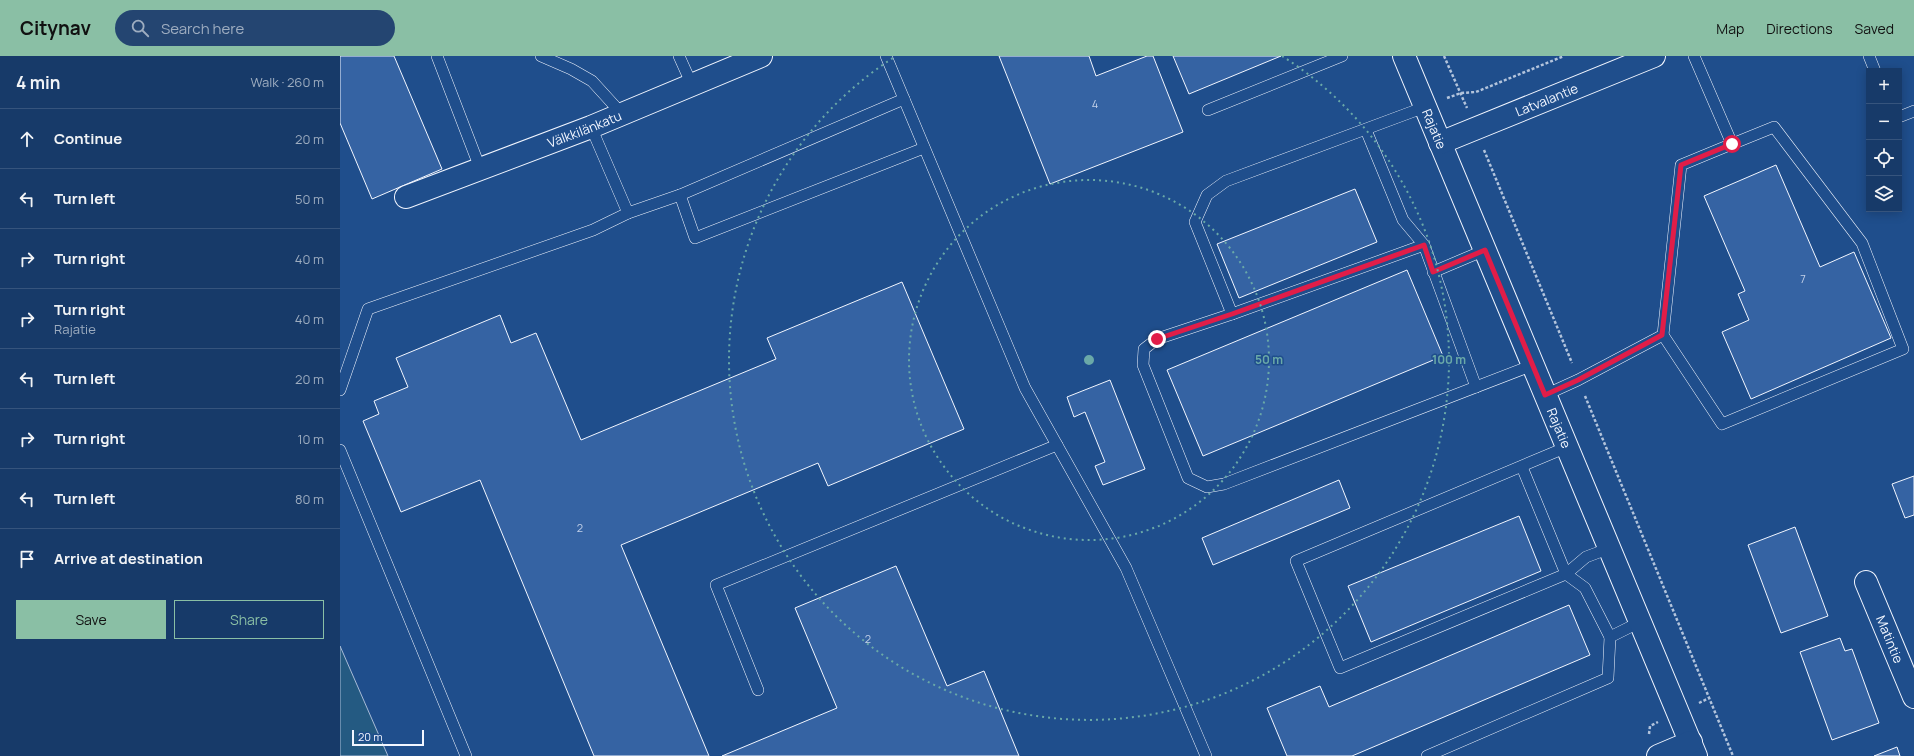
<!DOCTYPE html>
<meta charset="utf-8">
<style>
body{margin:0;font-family:Manrope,sans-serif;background:#244571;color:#f1f3f6}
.controls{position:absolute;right:12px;top:12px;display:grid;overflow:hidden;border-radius:0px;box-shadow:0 2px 10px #0003}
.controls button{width:36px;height:36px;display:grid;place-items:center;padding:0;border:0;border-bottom:1px solid #36547d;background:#173a69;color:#f1f3f6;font:20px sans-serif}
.scale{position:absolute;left:12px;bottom:10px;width:72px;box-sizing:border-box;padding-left:4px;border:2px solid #f2f6ff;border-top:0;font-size:11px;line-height:14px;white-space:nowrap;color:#f2f6ff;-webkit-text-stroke:3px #1f4e8c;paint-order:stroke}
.stop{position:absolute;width:12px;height:12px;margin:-9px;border:3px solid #e11d48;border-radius:50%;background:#fff}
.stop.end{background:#e11d48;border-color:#fff;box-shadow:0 1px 4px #0008}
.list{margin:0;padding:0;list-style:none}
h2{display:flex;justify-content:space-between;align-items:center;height:52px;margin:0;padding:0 16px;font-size:17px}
h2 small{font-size:13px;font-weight:400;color:#9eadc0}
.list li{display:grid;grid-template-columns:26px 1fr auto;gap:12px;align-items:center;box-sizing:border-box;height:60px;padding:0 16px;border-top:1px solid #36547d}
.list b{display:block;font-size:15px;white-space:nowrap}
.list p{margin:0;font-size:13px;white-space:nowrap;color:#9eadc0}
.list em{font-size:13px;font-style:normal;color:#9eadc0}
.actions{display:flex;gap:8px;padding:12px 16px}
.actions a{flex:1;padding:9px 0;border:1px solid #8abfa5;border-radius:0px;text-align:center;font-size:14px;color:#8abfa5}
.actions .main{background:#8abfa5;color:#111}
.icon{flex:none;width:22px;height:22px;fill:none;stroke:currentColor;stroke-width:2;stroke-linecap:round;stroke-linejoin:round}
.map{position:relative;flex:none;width:1574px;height:700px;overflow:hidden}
header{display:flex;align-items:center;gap:24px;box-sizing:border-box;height:56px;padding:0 20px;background:#8abfa5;color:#111}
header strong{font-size:19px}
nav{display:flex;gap:22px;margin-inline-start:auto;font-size:14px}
.search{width:280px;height:36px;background:#244571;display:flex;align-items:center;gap:10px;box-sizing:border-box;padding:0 14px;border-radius:22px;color:#9eadc0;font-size:15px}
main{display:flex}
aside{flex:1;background:#173a69}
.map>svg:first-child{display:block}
.green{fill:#245a82;stroke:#a8bbd7}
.building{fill:#3563a3;stroke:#f2f6ff}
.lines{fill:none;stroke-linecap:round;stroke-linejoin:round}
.lane-casing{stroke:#f2f6ff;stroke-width:12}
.street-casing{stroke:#f2f6ff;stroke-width:24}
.secondary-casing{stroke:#f2f6ff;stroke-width:24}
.path{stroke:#b3c4dc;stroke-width:2.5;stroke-dasharray:3 2;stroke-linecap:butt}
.lane{stroke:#1f4e8c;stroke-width:11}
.street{stroke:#1f4e8c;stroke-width:22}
.secondary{stroke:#1f4e8c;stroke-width:22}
.route{stroke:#e11d48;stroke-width:5}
.ring{fill:none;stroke:#6aa9a8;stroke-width:2;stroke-dasharray:2 4}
.labels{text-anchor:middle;stroke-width:3;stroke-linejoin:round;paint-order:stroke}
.number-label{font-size:11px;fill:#c3d1e8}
.street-label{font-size:13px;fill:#f2f6ff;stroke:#1f4e8c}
.centre{fill:#6aa9a8;stroke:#1f4e8c;stroke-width:2}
.ring-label{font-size:12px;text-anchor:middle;font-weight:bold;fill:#6aa9a8;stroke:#1f4e8c;stroke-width:3;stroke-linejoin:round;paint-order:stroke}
</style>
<header>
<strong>Citynav</strong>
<div class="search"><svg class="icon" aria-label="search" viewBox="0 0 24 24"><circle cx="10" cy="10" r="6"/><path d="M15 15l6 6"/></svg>Search here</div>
<nav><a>Map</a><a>Directions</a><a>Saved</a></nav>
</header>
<main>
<aside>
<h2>4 min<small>Walk · 260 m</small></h2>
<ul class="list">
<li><svg class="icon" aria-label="ahead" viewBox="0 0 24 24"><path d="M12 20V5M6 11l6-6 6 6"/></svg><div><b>Continue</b></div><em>20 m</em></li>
<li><svg class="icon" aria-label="left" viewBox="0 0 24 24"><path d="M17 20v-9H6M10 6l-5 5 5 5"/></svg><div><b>Turn left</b></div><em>50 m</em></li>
<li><svg class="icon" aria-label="right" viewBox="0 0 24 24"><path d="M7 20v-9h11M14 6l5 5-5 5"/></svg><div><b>Turn right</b></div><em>40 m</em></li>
<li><svg class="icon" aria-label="right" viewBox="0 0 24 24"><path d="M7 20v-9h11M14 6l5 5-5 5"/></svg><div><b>Turn right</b><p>Rajatie</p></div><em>40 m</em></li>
<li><svg class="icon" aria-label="left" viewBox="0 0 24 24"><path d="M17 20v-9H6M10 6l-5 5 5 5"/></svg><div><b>Turn left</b></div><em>20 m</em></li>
<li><svg class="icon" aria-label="right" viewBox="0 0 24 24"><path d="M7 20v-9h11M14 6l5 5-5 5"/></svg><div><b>Turn right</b></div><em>10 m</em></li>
<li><svg class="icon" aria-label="left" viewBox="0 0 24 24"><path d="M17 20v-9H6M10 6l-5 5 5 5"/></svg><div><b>Turn left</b></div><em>80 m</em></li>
<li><svg class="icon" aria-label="arrive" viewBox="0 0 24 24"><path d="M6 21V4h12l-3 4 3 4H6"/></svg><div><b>Arrive at destination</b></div></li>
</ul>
<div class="actions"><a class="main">Save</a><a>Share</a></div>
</aside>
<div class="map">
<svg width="1574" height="700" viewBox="0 0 1574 700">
<rect width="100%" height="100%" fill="#1f4e8c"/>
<path class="green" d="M0,590L48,700H0Z"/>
<g class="building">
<path d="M0,0H54L102,113L32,143L0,67Z"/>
<path d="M659,0H749L756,20L807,0H813L843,76L710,128Z"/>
<path d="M833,0H941L849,38Z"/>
<path d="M1436,109L1480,211L1514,196L1551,282L1411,343L1382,276L1409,264L1398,238L1405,235L1364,140Z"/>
<path d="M1015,133L1037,186L899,242L877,188Z"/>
<path d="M1067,214L1103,300L863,400L827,314Z"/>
<path d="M562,226L624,373L488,430L478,407L281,489L369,700H254L140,424L61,456L23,365L39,358L34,345L68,331L56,302L160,259L171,287L196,277L241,384L436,303L427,282Z"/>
<path d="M770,324L805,413L763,429L755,410L765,406L745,356L734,361L727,341Z"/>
<path d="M1574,420V459L1565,462L1552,428Z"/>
<path d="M999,424L1010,452L873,509L862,482Z"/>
<path d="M1179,460L1201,515L1031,586L1008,530Z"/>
<path d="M1455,471L1488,560L1441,577L1408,489Z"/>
<path d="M556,510L607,630L644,615L679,700H382L497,652L455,552Z"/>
<path d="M1229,549L1250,599L1012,700H947L927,652L980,630L989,651Z"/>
<path d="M1500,582L1505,595L1512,593L1539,667L1492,684L1460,596Z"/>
<path d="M1557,691L1560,700H1534Z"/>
</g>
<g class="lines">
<g class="lane-casing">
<g id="lane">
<path d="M97,0L140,112"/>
<path d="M201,0L231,13L252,25L282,58"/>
<path d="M339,0L352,29"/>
<path d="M546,0L685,332L786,512L866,700"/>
<path d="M1529,0L1535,15"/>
<path d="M564,43L340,139L355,182L584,92"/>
<path d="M868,54L1002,0"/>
<path d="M1559,61L1574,55"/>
<path d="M1026,74L1063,164L1084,189L1136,331"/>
<path d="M288,157L340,139"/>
<path d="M1084,189L892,258L855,166L867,139L886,125L1085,51"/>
<path d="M1093,216L1145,194"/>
<path d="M892,258L817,283L804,293L803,309L848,422L867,431L884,428L1193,309"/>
<path d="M1323,279L1382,368L1563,293L1522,187L1434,71L1392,88"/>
<path d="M0,334L28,253L253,174L288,157L251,71"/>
<path d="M1205,339L1238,324L1323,279L1341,109L1392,88L1354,0"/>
<path d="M1227,391L956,505L1000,612L1226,518L1246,501L1270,492"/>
<path d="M0,394L126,700"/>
<path d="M1182,411L1226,518L1245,532L1270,581"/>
<path d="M418,634L376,529L717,389"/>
<path d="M1087,700L1268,622L1270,581L1300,566"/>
</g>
</g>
<g class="street-casing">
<g id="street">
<path id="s1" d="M66,141L251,71L421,0"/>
<path id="s2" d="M1526,526L1574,641"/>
</g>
</g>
<g class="secondary-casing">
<g id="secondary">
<path id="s3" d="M1064,0L1356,700"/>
<path id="s4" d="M1100,87L1314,0"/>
<path d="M1318,700L1351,686"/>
</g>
</g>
<g class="path">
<path d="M1104,0L1127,52"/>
<path d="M1107,42L1121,37L1136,36L1224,0"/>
<path d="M1144,94L1232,307"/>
<path d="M1245,340L1393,700"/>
<path d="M1359,647L1369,642"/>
<path d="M1309,678L1310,670L1318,666"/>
</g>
<use href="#lane" class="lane"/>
<use href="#street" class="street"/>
<use href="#secondary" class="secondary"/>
</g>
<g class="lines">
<path class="route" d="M817,283L892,258L1084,189L1093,216L1145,194L1205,339L1238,324L1322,279L1341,109L1392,88"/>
</g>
<g class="ring">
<circle cx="749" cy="304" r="180"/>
<path d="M942 0A360 360 0 1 1 556 0"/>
</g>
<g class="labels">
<g class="number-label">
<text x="755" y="52">4</text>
<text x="1463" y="227">7</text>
<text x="240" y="476">2</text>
<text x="528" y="587">2</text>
</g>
<g class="street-label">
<text dy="5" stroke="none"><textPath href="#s4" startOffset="115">Latvalantie</textPath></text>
<text dy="5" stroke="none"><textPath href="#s1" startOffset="191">Välkkilänkatu</textPath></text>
<text dy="5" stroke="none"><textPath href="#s3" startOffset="79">Rajatie</textPath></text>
<text dy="5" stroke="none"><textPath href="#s3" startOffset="403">Rajatie</textPath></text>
<text dy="5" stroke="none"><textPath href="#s2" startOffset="62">Matintie</textPath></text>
</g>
</g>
<circle cx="749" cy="304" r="6" class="centre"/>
<g class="ring-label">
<text x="929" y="308">50 m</text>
<text x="1109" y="308">100 m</text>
</g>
</svg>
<div class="controls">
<button>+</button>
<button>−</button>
<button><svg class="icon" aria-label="locate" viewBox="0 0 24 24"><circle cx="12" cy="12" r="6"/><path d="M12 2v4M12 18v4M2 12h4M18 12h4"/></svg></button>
<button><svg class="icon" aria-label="layers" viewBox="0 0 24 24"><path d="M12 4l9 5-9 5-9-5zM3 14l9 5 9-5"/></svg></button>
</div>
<div class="scale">20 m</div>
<div class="stop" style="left:1392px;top:88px"></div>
<div class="stop end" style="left:817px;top:283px"></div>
</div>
</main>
